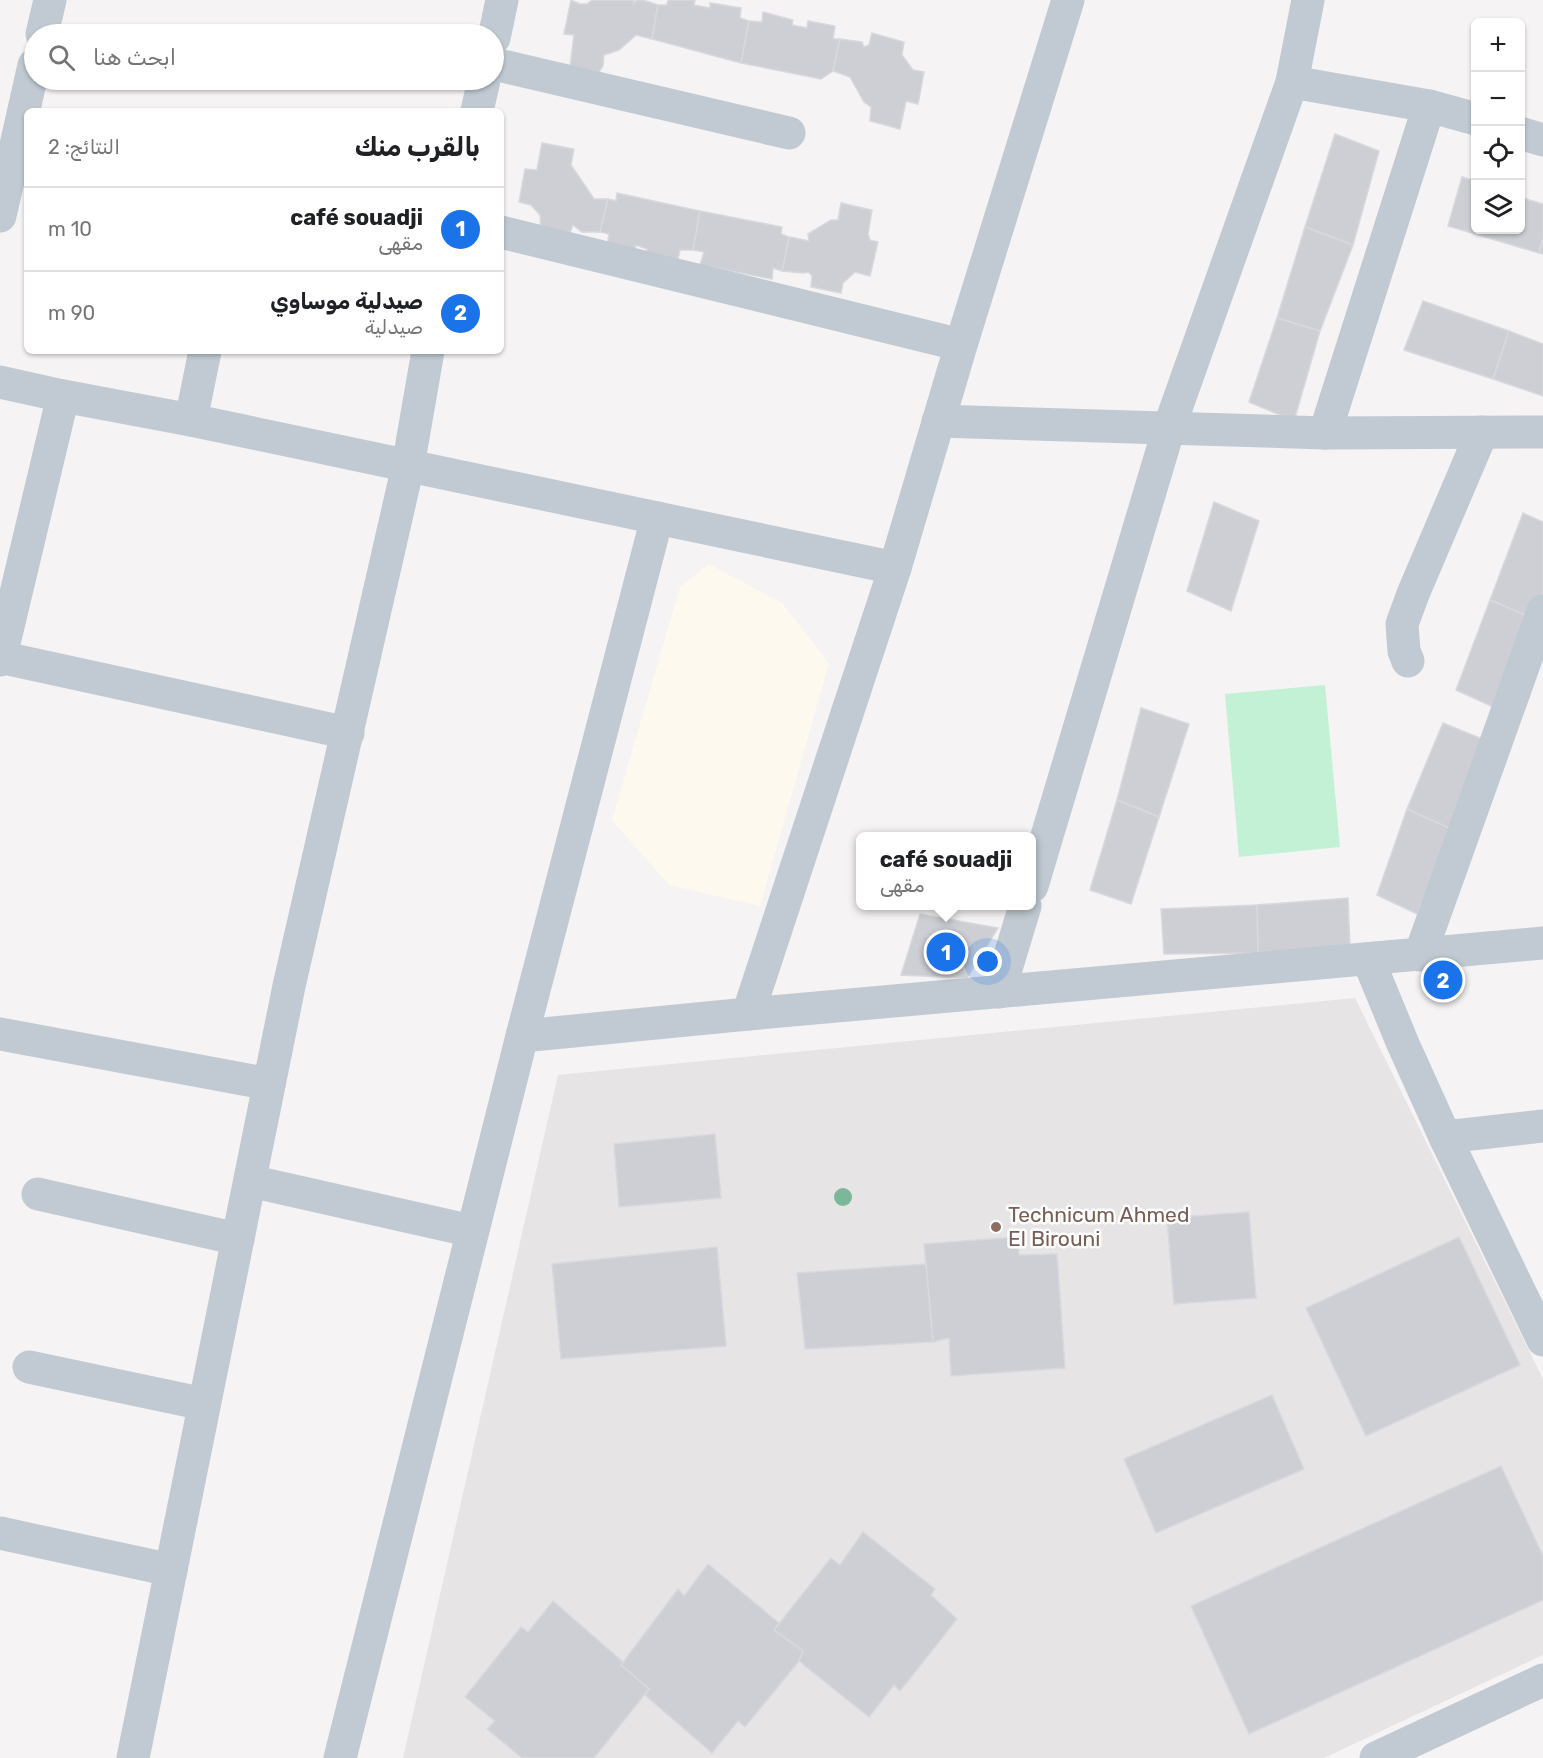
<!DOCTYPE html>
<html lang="ar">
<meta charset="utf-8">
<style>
body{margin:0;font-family:Rubik,"Noto Naskh Arabic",sans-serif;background:#f6f6f6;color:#202124;direction:rtl}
.controls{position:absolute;right:18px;top:18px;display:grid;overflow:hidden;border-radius:9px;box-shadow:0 2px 4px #0004}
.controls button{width:54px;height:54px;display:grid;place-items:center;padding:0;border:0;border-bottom:2px solid #e0e0e0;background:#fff;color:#202124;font:30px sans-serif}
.you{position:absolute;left:988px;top:962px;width:21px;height:21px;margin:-15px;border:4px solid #fff;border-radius:50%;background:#1a73e8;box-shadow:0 0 0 9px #1a73e833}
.badge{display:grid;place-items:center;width:39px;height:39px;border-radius:50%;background:#1a73e8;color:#fff;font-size:20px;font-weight:700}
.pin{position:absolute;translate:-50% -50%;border:3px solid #fff;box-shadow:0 2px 6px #0006}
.popup{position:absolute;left:856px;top:832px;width:180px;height:78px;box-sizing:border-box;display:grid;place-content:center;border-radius:9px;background:#fff;filter:drop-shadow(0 2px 4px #0005);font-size:20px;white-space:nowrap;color:#757577}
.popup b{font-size:22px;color:#202124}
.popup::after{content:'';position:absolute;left:50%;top:100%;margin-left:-12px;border:12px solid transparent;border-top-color:#fff}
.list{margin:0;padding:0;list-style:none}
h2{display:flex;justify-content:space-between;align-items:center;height:78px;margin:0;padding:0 24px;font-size:26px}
h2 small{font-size:20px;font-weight:400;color:#757577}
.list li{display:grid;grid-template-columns:39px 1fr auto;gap:18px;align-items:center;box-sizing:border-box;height:84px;padding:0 24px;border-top:2px solid #e0e0e0}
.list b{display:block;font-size:22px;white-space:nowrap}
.list p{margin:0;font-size:20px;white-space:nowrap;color:#757577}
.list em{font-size:20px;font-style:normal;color:#757577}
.icon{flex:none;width:33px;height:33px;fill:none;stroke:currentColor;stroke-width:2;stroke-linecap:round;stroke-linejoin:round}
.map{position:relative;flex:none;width:1543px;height:1758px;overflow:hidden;direction:ltr}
.search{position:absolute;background:#fff;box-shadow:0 2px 4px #0004;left:24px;top:24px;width:480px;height:66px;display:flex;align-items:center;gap:15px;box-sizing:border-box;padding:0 21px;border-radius:33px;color:#757577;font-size:22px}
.panel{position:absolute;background:#fff;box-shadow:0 2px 4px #0004;left:24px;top:108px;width:480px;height:246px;border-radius:9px;direction:rtl}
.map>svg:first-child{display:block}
.commercial{fill:#fdf9ef}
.education{fill:#e6e4e5}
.green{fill:#c3f1d5}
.building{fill:#cdcfd5;stroke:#d7d9de;stroke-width:1.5}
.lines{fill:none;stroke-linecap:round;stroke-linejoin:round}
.minor{stroke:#c1cad2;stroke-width:33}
.tree{fill:#7bb799}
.education-dot{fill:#8d6e63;stroke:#fff;stroke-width:2}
.labels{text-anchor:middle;stroke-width:5;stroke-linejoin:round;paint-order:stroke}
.education-label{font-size:21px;fill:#785e54;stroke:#fff;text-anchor:start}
</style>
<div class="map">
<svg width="1543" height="1758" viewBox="0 0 1543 1758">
<rect width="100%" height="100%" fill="#f5f3f3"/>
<path class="commercial" d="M709,564L782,603L829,663L760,906L669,885L612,820L680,587Z"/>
<path class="education" d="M1355,998L1543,1379V1655L1324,1758H403L558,1075Z"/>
<path class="green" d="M1325,685L1340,847L1239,857L1225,694Z"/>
<g class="building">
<path d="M571,0L580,4H587L592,0H634V3L637,0H643L658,5L652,39L636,35L619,50L604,55L603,66L599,72L570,67L574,35L564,34Z"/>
<path d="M668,0H695L694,5L710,8V3L741,8L740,18L749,21L741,63L652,39L658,5H667Z"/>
<path d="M763,12L793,20L792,25L807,28L808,21L835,26L833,39H840L833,71L821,79L741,63L749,21L762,22Z"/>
<path d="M872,33L904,42L902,55L913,70L924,72L918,104L906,101L900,129L870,121L871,107L864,102L850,77L833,71L840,39L862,42L864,47L869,45Z"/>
<path d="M1335,134L1379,151L1353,245L1305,227Z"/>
<path d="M542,143L574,149L571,165L594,199H608L600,232H582L573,225L568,238L541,232L540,215L531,205L519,202L525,169L537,170Z"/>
<path d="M1462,177L1476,181V230H1520V197L1543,204V238L1539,253L1448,226Z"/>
<path d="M617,193L700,211L693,250H680L678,259L647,258V249L636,245L634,253L607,247L609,234L600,232L608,199L616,201Z"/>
<path d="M841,203L872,210L868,234L870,240L878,242L870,276L855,272L843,283L841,293L811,287L812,276L809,272L804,273L782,271L789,237L809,241L808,234L831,220H838Z"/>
<path d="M700,211L782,227L781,234L789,237L782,271L773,268L772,279L700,265L704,252L693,250Z"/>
<path d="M1305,227L1353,245L1320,331L1277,318Z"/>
<path d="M1543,238V254L1539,253Z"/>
<path d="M1423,301L1509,331L1493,379L1404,350Z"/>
<path d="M1277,318L1320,331L1294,421L1249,402Z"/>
<path d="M1509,331L1543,344V396L1493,379Z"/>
<path d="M1214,502L1259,521L1231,611L1187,591Z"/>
<path d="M1523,513L1543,522V595L1534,619L1490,600Z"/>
<path d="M1490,600L1534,619L1500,710L1456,690Z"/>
<path d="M1141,708L1189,724L1159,817L1117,800Z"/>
<path d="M1443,723L1487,741L1451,829L1407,809Z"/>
<path d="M1117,800L1159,817L1131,904L1090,890Z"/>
<path d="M1407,809L1451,829L1417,914L1377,895Z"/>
<path d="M1348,898L1350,947L1258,953L1257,905Z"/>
<path d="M1257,905L1258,953L1164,954L1161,909Z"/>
<path d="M920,914L998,928L967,978L901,975Z"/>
<path d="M715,1134L721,1198L619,1207L614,1144Z"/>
<path d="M1249,1212L1256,1298L1174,1304L1167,1218Z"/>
<path d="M1017,1237L1019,1255L1057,1254L1065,1368L951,1376L949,1338L933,1342L924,1244Z"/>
<path d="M1459,1237L1520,1365L1366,1436L1306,1308Z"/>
<path d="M717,1247L726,1346L561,1359L552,1264Z"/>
<path d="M926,1264L933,1342L805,1349L797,1273Z"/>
<path d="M1272,1395L1304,1469L1156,1533L1124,1459Z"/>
<path d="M1501,1466L1543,1556V1600L1249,1734L1191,1606Z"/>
<path d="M863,1532L935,1589L931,1595L957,1619L900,1691L894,1685L869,1717L799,1661L803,1651L774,1630L831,1558L840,1565Z"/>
<path d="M708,1564L779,1623L774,1630L803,1651L799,1661L745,1727L738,1721L712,1753L645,1695L649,1689L621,1665L678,1589L684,1596Z"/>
<path d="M553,1601L623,1662L621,1665L649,1689L594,1758H522L487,1729L495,1721L465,1697L521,1627L528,1632Z"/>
</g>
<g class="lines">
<g class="minor">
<path d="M42,34L50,0"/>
<path d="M494,38L502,0"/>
<path d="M494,64L789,133"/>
<path d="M1292,82L1429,106L1476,119"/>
<path d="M477,111L484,80"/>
<path d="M1520,133L1543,140"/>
<path d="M0,216L34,65"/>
<path d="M501,232L961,345"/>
<path d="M0,382L63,396L191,420L895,568"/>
<path d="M191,420L205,351"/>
<path d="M938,421L1325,433L1543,432"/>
<path d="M1325,433L1429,106"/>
<path d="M0,657L348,733"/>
<path d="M0,660L63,396"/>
<path d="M1408,661L1404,651L1402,624L1413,594L1482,432"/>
<path d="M1032,886L1169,428L1292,82L1308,0"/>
<path d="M1420,955L1543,611"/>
<path d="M1368,959L1403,1044L1445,1137L1543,1340"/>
<path d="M999,992L1025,906"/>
<path d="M748,1014L895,568L961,345L1068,0"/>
<path d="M0,1034L269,1084"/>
<path d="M522,1036L748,1014L1543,943"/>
<path d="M1445,1137L1543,1126"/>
<path d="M250,1181L472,1231"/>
<path d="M38,1194L238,1239"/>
<path d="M29,1367L204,1404"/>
<path d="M0,1533L171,1570"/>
<path d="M133,1758L289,986L408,466L428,351"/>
<path d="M340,1758L522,1036L657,518"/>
<path d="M1376,1758L1543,1680"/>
</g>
</g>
<circle class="tree" cx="843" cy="1197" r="9"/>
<circle class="education-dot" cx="996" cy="1227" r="6"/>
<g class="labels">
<g class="education-label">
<text x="1008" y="1222">Technicum Ahmed<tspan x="1008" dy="24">El Birouni</tspan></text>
</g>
</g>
</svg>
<div class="controls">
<button>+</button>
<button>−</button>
<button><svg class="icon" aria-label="locate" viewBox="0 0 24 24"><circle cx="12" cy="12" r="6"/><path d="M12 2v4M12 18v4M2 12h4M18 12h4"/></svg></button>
<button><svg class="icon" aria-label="layers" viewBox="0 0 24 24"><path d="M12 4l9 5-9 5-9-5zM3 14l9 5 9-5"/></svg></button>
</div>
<div class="you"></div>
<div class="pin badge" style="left:946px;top:952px">1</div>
<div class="popup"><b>café souadji</b>مقهى</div>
<div class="pin badge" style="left:1443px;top:980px">2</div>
<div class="search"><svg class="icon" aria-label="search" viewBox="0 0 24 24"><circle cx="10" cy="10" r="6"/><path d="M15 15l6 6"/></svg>ابحث هنا</div>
<section class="panel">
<h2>بالقرب منك<small>النتائج: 2</small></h2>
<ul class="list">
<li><span class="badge">1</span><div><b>café souadji</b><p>مقهى</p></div><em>10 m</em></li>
<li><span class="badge">2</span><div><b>صيدلية موساوي</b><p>صيدلية</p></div><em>90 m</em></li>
</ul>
</section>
</div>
